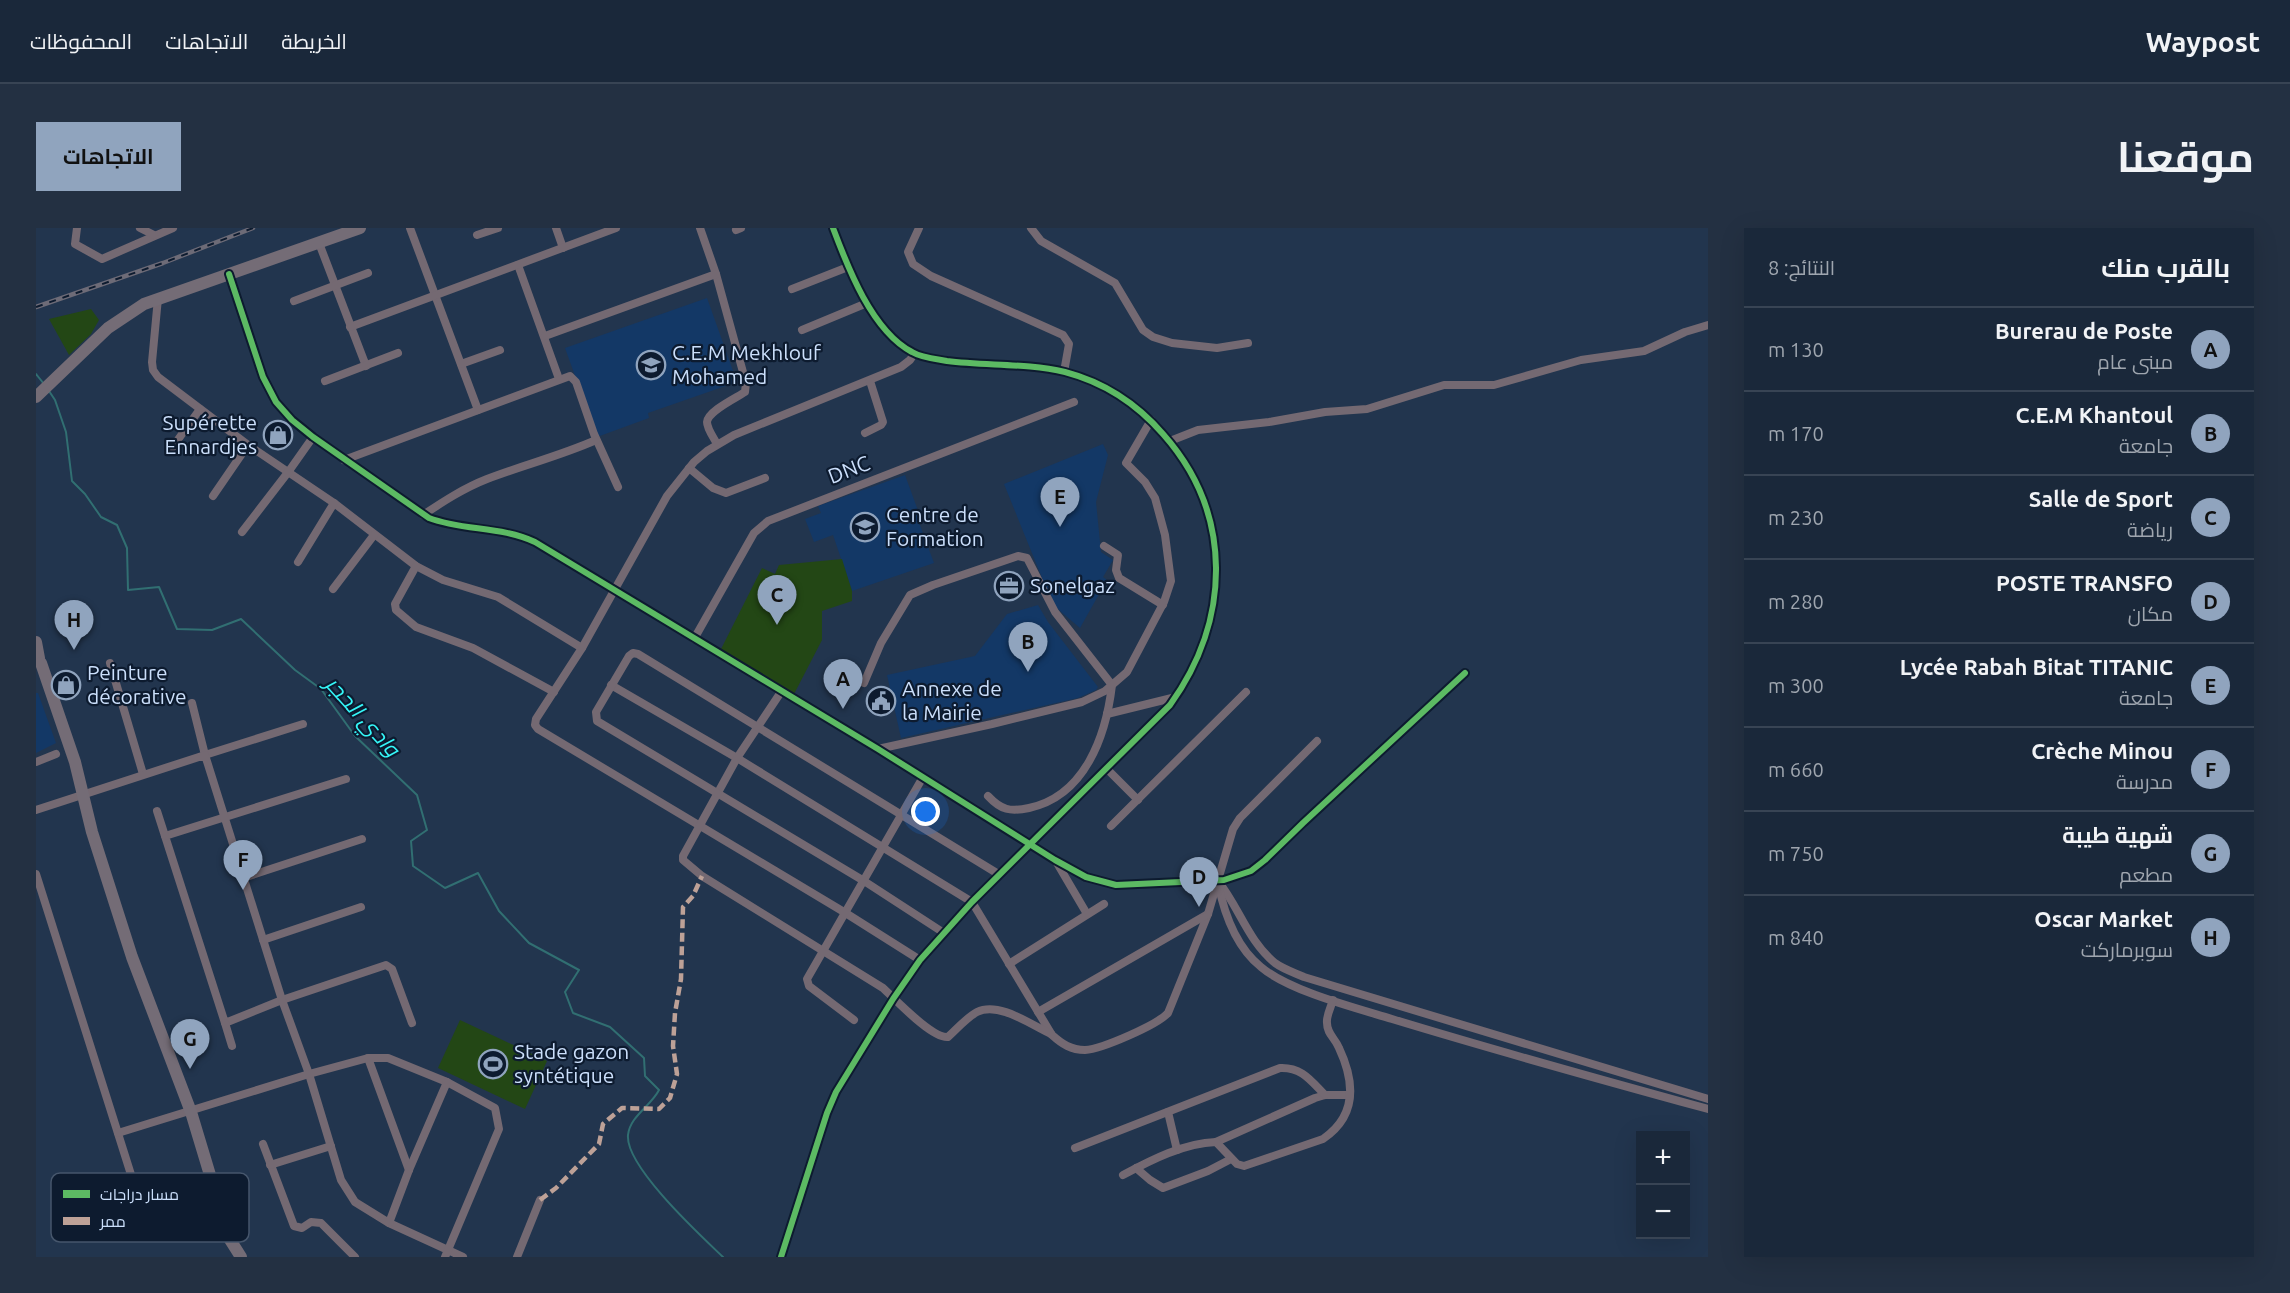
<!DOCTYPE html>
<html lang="ar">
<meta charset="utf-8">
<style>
body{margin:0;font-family:Ubuntu,Cairo,sans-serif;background:#233042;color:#f1f3f6;direction:rtl}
.controls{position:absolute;right:18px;bottom:18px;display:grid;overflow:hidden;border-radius:0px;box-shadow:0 6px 24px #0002}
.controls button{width:54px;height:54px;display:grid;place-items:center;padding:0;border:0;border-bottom:2px solid #384454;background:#1a283a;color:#f1f3f6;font:30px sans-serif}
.you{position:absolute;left:890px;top:584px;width:21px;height:21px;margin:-15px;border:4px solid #fff;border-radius:50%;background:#1a73e8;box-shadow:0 0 0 9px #1a73e833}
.badge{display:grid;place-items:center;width:39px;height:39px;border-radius:50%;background:#90a4be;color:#111;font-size:20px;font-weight:700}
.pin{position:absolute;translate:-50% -50px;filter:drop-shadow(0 2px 3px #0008)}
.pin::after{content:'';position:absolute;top:32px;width:21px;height:18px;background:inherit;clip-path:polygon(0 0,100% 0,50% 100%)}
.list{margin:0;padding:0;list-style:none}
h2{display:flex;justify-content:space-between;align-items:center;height:78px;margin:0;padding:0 24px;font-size:26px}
h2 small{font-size:20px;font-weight:400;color:#9fa6af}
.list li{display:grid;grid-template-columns:39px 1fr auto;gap:18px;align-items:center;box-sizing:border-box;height:84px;padding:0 24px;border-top:2px solid #384454}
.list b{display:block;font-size:22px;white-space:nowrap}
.list p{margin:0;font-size:20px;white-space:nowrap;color:#9fa6af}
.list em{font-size:20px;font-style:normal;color:#9fa6af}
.map{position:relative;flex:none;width:1672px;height:1029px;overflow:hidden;direction:ltr;border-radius:0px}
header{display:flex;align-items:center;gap:36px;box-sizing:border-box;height:84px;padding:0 30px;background:#1a283a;border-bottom:2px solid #384454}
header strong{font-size:28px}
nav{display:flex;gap:33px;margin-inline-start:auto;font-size:21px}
.intro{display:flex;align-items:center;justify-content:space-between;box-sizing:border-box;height:144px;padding:0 36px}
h1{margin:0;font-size:42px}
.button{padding:15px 27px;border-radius:0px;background:#90a4be;color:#111;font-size:21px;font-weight:700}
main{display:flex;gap:36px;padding:0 36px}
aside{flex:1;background:#1a283a;border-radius:0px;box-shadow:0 6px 24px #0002}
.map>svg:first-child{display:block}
.built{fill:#133866}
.green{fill:#234715}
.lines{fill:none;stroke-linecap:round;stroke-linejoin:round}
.stream{stroke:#316f72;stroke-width:2}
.minor{stroke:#746972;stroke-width:8}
.secondary{stroke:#746c76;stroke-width:12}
.rail-casing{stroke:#6d6b77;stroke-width:4.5}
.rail{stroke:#0d1b2f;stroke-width:2;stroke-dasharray:7;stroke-linecap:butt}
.quiet{stroke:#bda197;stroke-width:4.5;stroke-dasharray:9 4.5;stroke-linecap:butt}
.cycleway-casing{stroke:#0d1b2f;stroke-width:10}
.cycleway{stroke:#5cba63;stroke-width:6}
.labels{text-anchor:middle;stroke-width:4.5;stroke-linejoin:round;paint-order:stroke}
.poi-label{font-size:21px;fill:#cbdffb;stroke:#0d1b2f;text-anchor:start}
.street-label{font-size:21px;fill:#cbdffb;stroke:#0d1b2f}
.water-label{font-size:22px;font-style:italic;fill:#35f6f8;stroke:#0d1b2f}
.key{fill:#0d1b2f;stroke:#46566c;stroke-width:1.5}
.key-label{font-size:16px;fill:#cbdffb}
</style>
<header>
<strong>Waypost</strong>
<nav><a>الخريطة</a><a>الاتجاهات</a><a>المحفوظات</a></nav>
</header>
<div class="intro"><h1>موقعنا</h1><a class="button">الاتجاهات</a></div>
<main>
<aside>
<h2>بالقرب منك<small>النتائج: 8</small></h2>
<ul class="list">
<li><span class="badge">A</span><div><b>Burerau de Poste</b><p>مبنى عام</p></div><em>130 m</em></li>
<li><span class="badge">B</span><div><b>C.E.M Khantoul</b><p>جامعة</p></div><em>170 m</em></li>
<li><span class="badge">C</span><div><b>Salle de Sport</b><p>رياضة</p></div><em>230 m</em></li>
<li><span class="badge">D</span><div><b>POSTE TRANSFO</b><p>مكان</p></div><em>280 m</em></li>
<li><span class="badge">E</span><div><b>Lycée Rabah Bitat TITANIC</b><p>جامعة</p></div><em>300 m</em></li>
<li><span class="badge">F</span><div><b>Crèche Minou</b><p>مدرسة</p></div><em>660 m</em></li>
<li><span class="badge">G</span><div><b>شهية طيبة</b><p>مطعم</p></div><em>750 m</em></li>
<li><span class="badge">H</span><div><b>Oscar Market</b><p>سوبرماركت</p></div><em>840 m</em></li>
</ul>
</aside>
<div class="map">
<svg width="1672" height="1029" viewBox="0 0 1672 1029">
<rect width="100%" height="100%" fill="#22354e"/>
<g class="built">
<path d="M671,70L701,154L612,185L613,190L561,209L529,120Z"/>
<path d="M1067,216L1072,227L1060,274L1065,324L1077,332L1067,349L1071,352L1044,400L1017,377L968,256Z"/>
<path d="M869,247L884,288L881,289L898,335L816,363L797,307L778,314L769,291L785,285L782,278Z"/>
<path d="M1002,377L1012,394L1062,459L1060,462L1042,470L865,510L851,447L939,428L971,386Z"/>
<path d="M0,465H2L20,515L0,525Z"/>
</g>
<g class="green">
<path d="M55,81L63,92L55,106L33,127L13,91Z"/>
<path d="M806,331L816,363V373L786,383V412L756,470L683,425L726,340L739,346L743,337Z"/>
<path d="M424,792L511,833L489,881L402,840Z"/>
</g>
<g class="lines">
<g class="stream">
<path d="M0,146L8,156"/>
<path d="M13,163L19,172L30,204L36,253L49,266L65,289L81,297L91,320L92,362L123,359L141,401L176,402L205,391L259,442L285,461L319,508L381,567L391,602L375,613L377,638L409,660L442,645L463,683L493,715L543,742L529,764L537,785L574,799L608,830L609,848L623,862C615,878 594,888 592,907C589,938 664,1007 687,1029"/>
</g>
<g class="minor">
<path d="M41,0L39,16L66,31L137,0"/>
<path d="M104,0L118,7"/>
<path d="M374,0L442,182"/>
<path d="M520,0L527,20"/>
<path d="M664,0L680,46L710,155L709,164C700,170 672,183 671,194C671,201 678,210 681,216"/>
<path d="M883,0L872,24L877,36L895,48L1027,107L1033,116L1028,144"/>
<path d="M995,0L1005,13L1079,55L1107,102L1117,109L1136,115L1181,120L1212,115"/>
<path d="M700,2L705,0"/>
<path d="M441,7L462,0"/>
<path d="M283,15L330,138"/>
<path d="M482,37L523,151"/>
<path d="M193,46L227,149L240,174L256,192L277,209L393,290C427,303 465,298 499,314L842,521L1019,632L1050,649L1080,657L1188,652L1215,643L1229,632L1267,595L1429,445"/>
<path d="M756,61L812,39"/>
<path d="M122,70L116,134L117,142L122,149L212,217L298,275L380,338L407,352L462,369L546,420"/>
<path d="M258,73L332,45"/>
<path d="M314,99L580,0"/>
<path d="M766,102L831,75"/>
<path d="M509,108L680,46"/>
<path d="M878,126L874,132L865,139L698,207L671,223L658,234L631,268L546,420L500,491L499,497L502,501L808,684L884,732"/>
<path d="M425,136L464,122"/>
<path d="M289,153L362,125"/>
<path d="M829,205L845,197L847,194L834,153"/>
<path d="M1134,213L1162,202L1233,194L1289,184L1331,181L1408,157H1458L1545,132L1608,123L1649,104L1672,97"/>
<path d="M136,220L164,181"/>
<path d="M308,232L534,148L540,154L558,206L582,259"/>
<path d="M653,240L677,260L690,265L729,250"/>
<path d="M177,268L212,217"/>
<path d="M387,287C408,273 428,260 451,251C487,237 524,228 560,212"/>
<path d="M206,304L253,243L277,209"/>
<path d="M1068,318L1082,327L1080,342L1083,350L1127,377"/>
<path d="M262,334L298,275"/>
<path d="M380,338L359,376L360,382L380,399L437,420L518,464"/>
<path d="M297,361L338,307"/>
<path d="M658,411L718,305L732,293L1038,174"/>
<path d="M74,435L107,546"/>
<path d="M828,455L845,415L874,367L897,357L982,328L991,330L1019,384L1076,457C1070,508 1049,568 993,580C974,584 965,582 952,568"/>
<path d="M575,457L701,530L936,674L1016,807C1026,816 1035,822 1049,822C1066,821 1121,797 1132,785L1172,686L1197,601L1204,590L1281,513"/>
<path d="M745,464L701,530L647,628V632L666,648L847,760C859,771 896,811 912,809C921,801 930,790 941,784C963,773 995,797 1015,806"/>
<path d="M156,475L169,527L267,496"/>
<path d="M1071,486L1140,469"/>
<path d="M842,521L956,496L1046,474L1069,463L1091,444L1128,374L1135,353L1129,307L1119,270L1109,254L1090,235L1115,192"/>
<path d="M0,534L20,526"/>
<path d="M1071,541L1102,572"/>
<path d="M310,551L129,608L189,795L246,772L350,737L356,741L376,795"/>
<path d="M0,582L169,527L246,772L273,846L305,952L319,974L353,995L427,1029"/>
<path d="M121,583L129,608"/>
<path d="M1075,598L1210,464"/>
<path d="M1021,635L1051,686"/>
<path d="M0,646L104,975"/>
<path d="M207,650L326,611"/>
<path d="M1182,653C1203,679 1212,713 1239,735C1247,741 1259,745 1268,749L1672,871"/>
<path d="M1182,655C1188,685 1200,719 1225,739C1253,763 1320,780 1356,791C1461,823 1566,852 1672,881"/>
<path d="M908,705L828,653L561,493L560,484L593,428L597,425L602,426L964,647"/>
<path d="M227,712L325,679"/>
<path d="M973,736L1068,676"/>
<path d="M1002,784L1172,686"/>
<path d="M818,792L773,758L771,751L887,549"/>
<path d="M189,795L196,818"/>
<path d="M332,830L373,942"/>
<path d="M1132,884L1141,922"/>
<path d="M82,905L273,846L332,830H352L411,854L459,880L463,901L409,1029"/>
<path d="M1180,914L1279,870L1289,867H1314"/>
<path d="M227,916L258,998L266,1000L275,994L285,995L319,1029"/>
<path d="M1039,920L1244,840C1266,839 1275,853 1289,867"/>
<path d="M234,937L295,918"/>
<path d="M1100,940L1114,952L1127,960L1172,943L1195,931"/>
<path d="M1087,947C1115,932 1148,915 1180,914L1201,936L1208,938L1287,911C1321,888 1319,854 1303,820C1299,810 1291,806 1291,795C1290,788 1295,779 1297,772"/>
<path d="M353,995L373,942L411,854"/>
<path d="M481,1029L504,972"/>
<path d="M745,1029L791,885L800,864L857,771L884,732L936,674L1134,477C1195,392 1198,286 1127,206C1101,176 1067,154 1029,144C991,135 950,138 911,133C900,131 886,130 876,124C836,103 812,40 797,0"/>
</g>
<g class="secondary">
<path d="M0,169L72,100L108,76L324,0"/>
<path d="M0,414L3,430"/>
<path d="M5,435L39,534L56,604L96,729L155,884L193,1010L205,1029"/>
</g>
<g class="rail-casing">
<path id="rail" d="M0,79L127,35L217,0"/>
</g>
<use href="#rail" class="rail"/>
<path class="quiet" d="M504,972L520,960L563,916L567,896L586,880L623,881L634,870L641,846L637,818L639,785L645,751L647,679L657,668L666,648"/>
<g class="cycleway-casing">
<g id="cycleway">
<path d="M193,46L227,149L240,174L256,192L277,209L393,290C427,303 465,298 499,314L842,521L1019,632L1050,649L1080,657L1188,652L1215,643L1229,632L1267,595L1429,445"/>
<path d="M745,1029L791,885L800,864L857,771L884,732L936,674L1134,477C1195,392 1198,286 1127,206C1101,176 1067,154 1029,144C991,135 950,138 911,133C900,131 886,130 876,124C836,103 812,40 797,0"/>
</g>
</g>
<use href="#cycleway" class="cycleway"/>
</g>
<defs>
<g id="school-ring" transform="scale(1.5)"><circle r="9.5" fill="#0d1b2f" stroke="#90a4be" stroke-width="1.5"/><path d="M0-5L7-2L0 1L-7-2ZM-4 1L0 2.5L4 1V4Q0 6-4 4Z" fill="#90a4be"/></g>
<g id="shop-ring" transform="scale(1.5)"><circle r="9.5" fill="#0d1b2f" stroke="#90a4be" stroke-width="1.5"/><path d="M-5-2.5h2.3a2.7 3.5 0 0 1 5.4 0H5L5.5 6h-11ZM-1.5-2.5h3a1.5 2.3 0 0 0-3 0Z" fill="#90a4be"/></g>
<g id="university-ring" transform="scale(1.5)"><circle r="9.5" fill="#0d1b2f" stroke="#90a4be" stroke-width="1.5"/><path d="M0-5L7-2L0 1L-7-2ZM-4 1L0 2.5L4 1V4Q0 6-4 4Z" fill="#90a4be"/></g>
<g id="office-ring" transform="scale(1.5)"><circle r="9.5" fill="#0d1b2f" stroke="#90a4be" stroke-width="1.5"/><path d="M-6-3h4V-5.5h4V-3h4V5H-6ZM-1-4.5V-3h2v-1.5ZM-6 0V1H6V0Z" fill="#90a4be"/></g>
<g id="civic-ring" transform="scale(1.5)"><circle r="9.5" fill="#0d1b2f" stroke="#90a4be" stroke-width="1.5"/><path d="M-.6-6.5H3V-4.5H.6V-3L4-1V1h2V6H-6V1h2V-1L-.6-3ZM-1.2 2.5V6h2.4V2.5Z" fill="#90a4be"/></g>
<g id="stadium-ring" transform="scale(1.5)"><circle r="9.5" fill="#0d1b2f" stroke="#90a4be" stroke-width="1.5"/><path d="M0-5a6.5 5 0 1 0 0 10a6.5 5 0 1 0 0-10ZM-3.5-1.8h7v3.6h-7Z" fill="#90a4be"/></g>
</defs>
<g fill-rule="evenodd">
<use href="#school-ring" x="615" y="137"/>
<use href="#shop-ring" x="242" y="207"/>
<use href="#university-ring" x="829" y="299"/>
<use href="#office-ring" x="973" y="358"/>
<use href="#shop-ring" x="30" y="457"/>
<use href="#civic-ring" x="845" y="473"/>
<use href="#stadium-ring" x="457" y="836"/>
</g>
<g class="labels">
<g class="poi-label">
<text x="636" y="132">C.E.M Mekhlouf<tspan x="636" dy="24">Mohamed</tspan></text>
<text x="221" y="202" text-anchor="end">Supérette<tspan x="221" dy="24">Ennardjes</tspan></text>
<text x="850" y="294">Centre de<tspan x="850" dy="24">Formation</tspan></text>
<text x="994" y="365">Sonelgaz</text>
<text x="51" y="452">Peinture<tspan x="51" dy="24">décorative</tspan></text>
<text x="866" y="468">Annexe de<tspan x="866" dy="24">la Mairie</tspan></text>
<text x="478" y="831">Stade gazon<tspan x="478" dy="24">syntétique</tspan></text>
</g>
<g class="street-label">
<text transform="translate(813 242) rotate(-21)" y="7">DNC</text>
</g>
<g class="water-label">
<text transform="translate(327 488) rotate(48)" y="8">وادي الحجر</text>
</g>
</g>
<rect x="15" y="945" width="198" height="69" rx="9" class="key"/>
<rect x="27" y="962" width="27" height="8" fill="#5cba63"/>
<rect x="27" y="989" width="27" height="8" fill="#bda197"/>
<g class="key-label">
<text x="64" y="972">مسار دراجات</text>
<text x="64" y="999">ممر</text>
</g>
</svg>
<div class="controls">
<button>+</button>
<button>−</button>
</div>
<div class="you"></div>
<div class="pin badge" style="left:807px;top:481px">A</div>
<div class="pin badge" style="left:992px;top:444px">B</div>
<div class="pin badge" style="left:741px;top:397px">C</div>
<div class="pin badge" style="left:1163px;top:679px">D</div>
<div class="pin badge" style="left:1024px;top:299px">E</div>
<div class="pin badge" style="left:207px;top:662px">F</div>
<div class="pin badge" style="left:154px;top:841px">G</div>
<div class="pin badge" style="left:38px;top:422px">H</div>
</div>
</main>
